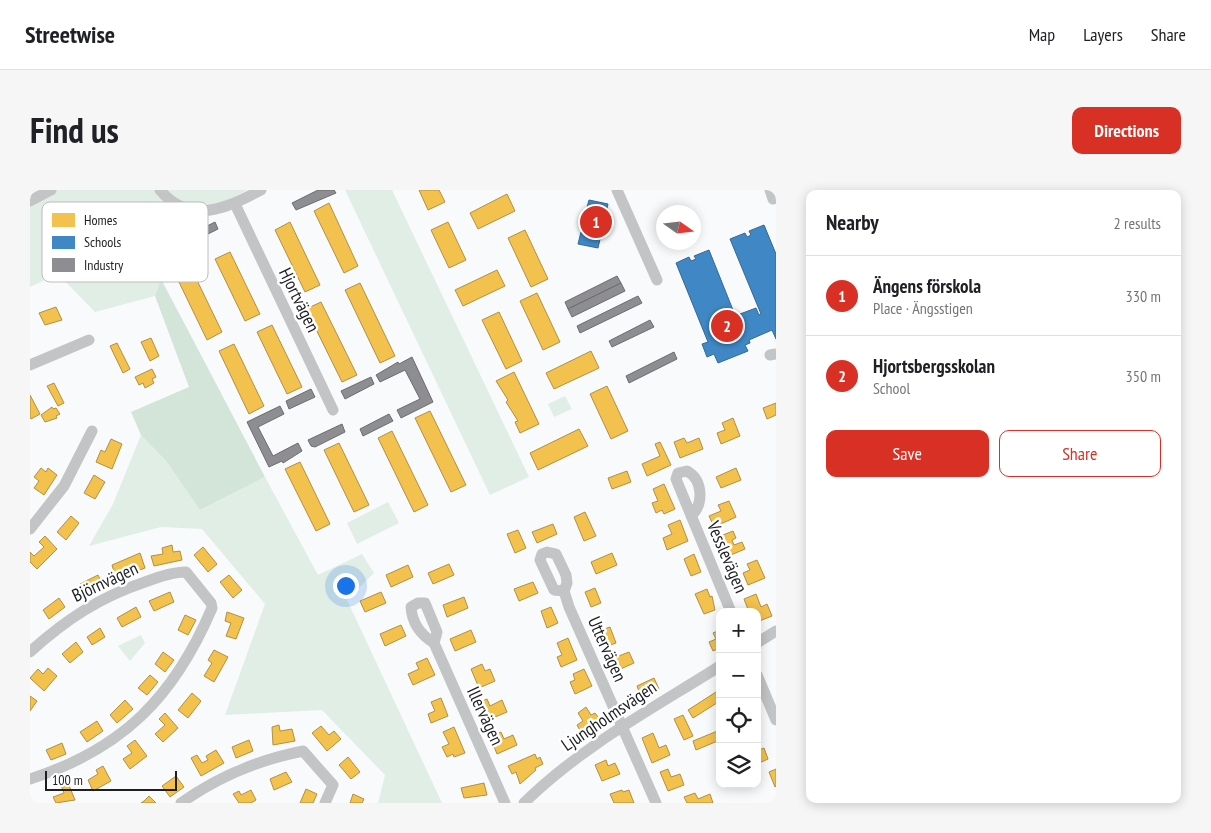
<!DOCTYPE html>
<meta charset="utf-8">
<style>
body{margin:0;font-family:"PT Sans Narrow",sans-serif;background:#f6f6f6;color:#202124}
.controls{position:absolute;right:15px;bottom:15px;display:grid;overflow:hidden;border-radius:10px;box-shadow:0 2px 12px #0003}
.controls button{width:45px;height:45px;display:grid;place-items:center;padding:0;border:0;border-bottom:1px solid #e0e0e0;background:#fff;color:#202124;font:25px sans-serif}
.compass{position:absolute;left:626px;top:15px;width:45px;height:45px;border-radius:50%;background:#fff;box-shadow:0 2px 12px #0003;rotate:104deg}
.scale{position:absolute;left:15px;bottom:12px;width:132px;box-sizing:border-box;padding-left:5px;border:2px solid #1d1f22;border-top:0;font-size:14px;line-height:18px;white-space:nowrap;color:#1d1f22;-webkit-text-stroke:4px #fff;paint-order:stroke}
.you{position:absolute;left:315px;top:395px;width:18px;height:18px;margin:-12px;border:4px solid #fff;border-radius:50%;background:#1a73e8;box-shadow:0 0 0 8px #1a73e833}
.badge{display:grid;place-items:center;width:32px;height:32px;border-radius:50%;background:#d93025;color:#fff;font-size:16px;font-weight:700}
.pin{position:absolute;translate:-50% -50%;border:2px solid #fff;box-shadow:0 1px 5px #0006}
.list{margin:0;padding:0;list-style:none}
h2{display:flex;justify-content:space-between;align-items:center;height:65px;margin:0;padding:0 20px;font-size:21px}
h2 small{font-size:16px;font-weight:400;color:#757577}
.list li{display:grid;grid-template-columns:32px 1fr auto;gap:15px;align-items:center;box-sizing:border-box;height:80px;padding:0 20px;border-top:1px solid #e0e0e0}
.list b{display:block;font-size:19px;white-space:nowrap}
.list p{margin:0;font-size:16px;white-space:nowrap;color:#757577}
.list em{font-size:16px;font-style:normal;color:#757577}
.actions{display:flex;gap:10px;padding:15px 20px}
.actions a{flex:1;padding:11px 0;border:1px solid #d93025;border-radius:10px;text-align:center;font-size:18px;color:#d93025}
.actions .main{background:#d93025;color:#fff}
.icon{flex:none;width:28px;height:28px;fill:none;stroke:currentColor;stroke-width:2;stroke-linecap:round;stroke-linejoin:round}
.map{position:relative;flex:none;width:746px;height:613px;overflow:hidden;border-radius:10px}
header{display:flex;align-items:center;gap:30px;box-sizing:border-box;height:70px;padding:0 25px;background:#fff;border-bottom:1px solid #e0e0e0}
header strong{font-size:24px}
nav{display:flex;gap:28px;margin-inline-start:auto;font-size:18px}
.intro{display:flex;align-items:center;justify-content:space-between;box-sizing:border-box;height:120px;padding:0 30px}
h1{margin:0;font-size:35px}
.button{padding:12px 22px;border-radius:10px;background:#d93025;color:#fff;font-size:18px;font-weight:700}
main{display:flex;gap:30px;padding:0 30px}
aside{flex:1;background:#fff;border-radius:10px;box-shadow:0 2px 12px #0003}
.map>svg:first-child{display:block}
.green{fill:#e1eee5}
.forest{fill:#d3e4d8}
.homes{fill:#f2c14e;stroke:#b29041}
.schools{fill:#3f88c5;stroke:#356894}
.industry{fill:#8d8d92;stroke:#6b6c70}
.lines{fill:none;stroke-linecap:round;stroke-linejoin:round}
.minor{stroke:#c3c4c5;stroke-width:11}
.labels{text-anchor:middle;stroke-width:5;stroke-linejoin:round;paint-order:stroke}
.street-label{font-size:18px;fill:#1d1f22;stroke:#fff}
.key{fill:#fff;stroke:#bbbcbd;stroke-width:1}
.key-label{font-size:14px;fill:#1d1f22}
</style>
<header>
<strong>Streetwise</strong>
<nav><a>Map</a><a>Layers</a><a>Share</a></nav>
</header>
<div class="intro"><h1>Find us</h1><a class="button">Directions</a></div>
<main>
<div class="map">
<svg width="746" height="613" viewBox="0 0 746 613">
<rect width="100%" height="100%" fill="#f8fafc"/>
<g class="green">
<path d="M0,0H218L112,52L131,89L125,106L65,122L28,84L0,97Z"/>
<path d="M315,0H362L499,287L460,305Z"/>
<path d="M535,206L542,219L524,227L518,214Z"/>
<path d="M111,245L136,271L170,320L235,287L288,385L332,364L344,383L317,410L412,613H348L355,585L292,520L195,525L235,414L172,339L131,337L59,356L83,314Z"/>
<path d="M358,312L369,333L327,354L317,333Z"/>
<path d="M111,445L115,453L100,471L88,456Z"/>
</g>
<path class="forest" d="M131,89L235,287L170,320L136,271L111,245L101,222L159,197L125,106Z"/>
<g class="homes">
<path d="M389,0H409L415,12L398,20Z"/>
<path d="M477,4L485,21L448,39L440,23Z"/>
<path d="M299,13L328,76L314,83L284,21Z"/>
<path d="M260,32L290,95L275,102L245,40Z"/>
<path d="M418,32L436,70L419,78L401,40Z"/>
<path d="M495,40L518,89L501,97L478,48Z"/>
<path d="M200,62L230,124L215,131L185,69Z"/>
<path d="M162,80L192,142L177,150L147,88Z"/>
<path d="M467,80L475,96L433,116L425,100Z"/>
<path d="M330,93L365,166L350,173L315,100Z"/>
<path d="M507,103L530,152L513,160L490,111Z"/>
<path d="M291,112L327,185L312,192L276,119Z"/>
<path d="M26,117L32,130L15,135L9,123Z"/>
<path d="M469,122L492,171L476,179L452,130Z"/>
<path d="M242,135L272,197L257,204L227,142Z"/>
<path d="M121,148L129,166L120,171L111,152Z"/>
<path d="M87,153L100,179L93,183L80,156Z"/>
<path d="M204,154L234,216L219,224L189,161Z"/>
<path d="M561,161L569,178L524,199L516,183Z"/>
<path d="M122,179L126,187L122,189L124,193L115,198L113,193L109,195L105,187Z"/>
<path d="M484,182L509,234L490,243L485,232L488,231L476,212L478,210L466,191Z"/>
<path d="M24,193L34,213L28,216L17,196Z"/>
<path d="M577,196L598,241L581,249L560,204Z"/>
<path d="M0,205L10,224L1,229L0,227Z"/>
<path d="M746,213V225L737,229L733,218Z"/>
<path d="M22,217L23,219L26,218L30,224L26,226L27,228L15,232L11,225Z"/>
<path d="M400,221L436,295L421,302L385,228Z"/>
<path d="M703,228L710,246L691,254L687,243L695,240L692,233Z"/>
<path d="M549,239L558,256L508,280L500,263Z"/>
<path d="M362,241L398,315L384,322L348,248Z"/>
<path d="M654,248L657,253L669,248L673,259L650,268L644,252Z"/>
<path d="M81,249L92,254L82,279L66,272L71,260L75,262Z"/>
<path d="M630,252L641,275L617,286L612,274L630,266L625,254Z"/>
<path d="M309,253L339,315L324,322L294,260Z"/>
<path d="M270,272L300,334L286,341L255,279Z"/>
<path d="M11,278L16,282L18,278L27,285L14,305L4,298L9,291L4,287Z"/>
<path d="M706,278L711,290L691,298L686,287Z"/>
<path d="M597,281L601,292L582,299L578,288Z"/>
<path d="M64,285L75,292L65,309L54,303Z"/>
<path d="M634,294L645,319L634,324L632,320L626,323L622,313L628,311L623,299Z"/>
<path d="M699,311L706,327L684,337L679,326L691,321L688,315Z"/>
<path d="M555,322L566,346L554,351L544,327Z"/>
<path d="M41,326L49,333L36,350L27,342Z"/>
<path d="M650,330L658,351L637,360L633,348L642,344L638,335Z"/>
<path d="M523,334L527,344L507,353L502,342Z"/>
<path d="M488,340L496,358L485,363L477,344Z"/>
<path d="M703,341L706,348L702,350L704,355L712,352L715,359L696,367L688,347Z"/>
<path d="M15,346L27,359L7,379L0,372V362L4,366L14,357L9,352Z"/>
<path d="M142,355L143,362L150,361L152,370L124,376L121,366L133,364L132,358Z"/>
<path d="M173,357L187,374L178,382L164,365Z"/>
<path d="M110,363L115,378L86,389L82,375Z"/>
<path d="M582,363L587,375L566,384L561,372Z"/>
<path d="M664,364L671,382L661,386L654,369Z"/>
<path d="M727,370L735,388L718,395L713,383L720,380L717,374Z"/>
<path d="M419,374L424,385L403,394L398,383Z"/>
<path d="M378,375L383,387L361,397L356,385Z"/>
<path d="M68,385L73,395L55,404L50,394Z"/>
<path d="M199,385L212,400L203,408L190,392Z"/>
<path d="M503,392L508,403L489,411L484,399Z"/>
<path d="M565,398L571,413L561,417L555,402Z"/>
<path d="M677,399L680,407L682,406L685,420L674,424L665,404Z"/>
<path d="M140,402L144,412L124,421L119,411Z"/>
<path d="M351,402L356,413L335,422L330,411Z"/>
<path d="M726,404L731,417L737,414L742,426L727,432V422H719L714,409Z"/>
<path d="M434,407L438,418L417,427L413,415Z"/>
<path d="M29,408L35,417L19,429L13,420Z"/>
<path d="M106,417L111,427L92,437L87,428Z"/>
<path d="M521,417L528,433L517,438L511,421Z"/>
<path d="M197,422L214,428L206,449L196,446L201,433L195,431Z"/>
<path d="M155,425L166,430L158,445L148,440Z"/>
<path d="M371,435L376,446L355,456L350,444Z"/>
<path d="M580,437L586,453L575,457L569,441Z"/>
<path d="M70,438L75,447L62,455L57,447Z"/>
<path d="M441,440L446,452L425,461L420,449Z"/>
<path d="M690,440V458L683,461L679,452L686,449L683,443Z"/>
<path d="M538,448L547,470L531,477L527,467L532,465L527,453Z"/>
<path d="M46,452L53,462L40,473L32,464Z"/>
<path d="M184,460L198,467L184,492L174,486L182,473L178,470Z"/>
<path d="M133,462L144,470L135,482L125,474Z"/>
<path d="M599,462L604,473L586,481L581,469Z"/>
<path d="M397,468L405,485L383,495L378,484L389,479L386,473Z"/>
<path d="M452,474L455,481L460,479L465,491L449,498L441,479Z"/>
<path d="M18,478L27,486L14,501L0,488L8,479L13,484Z"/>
<path d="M554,479L562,496L545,504L540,492L545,490L543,484Z"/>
<path d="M120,485L128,492L117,505L108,498Z"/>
<path d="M624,488L629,499L611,507L607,496Z"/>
<path d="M686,502L690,511L663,528L658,520Z"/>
<path d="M162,503L171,511L158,528L148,520Z"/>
<path d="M0,506L7,511L0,521Z"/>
<path d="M411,508L418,526L401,533L398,524L405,521L401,512Z"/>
<path d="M457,509L460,516L472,510L477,522L453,532L445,514Z"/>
<path d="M95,510L103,519L87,533L80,525Z"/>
<path d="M556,517L561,525L565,523L571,531L552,544L547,535L553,531L548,523Z"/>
<path d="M135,523L148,538L133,552L125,544L135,535L129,529Z"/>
<path d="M653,525L663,546L654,550L644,529Z"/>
<path d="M67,531L73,541L57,552L50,542Z"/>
<path d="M249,535L250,541L262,539L265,551L243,555L242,537Z"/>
<path d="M291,536L299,545L304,541L311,549L297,561L282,543Z"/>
<path d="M424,537L435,563L424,567L423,564L417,567L412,557L419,554L413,542Z"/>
<path d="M690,540V550L666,560L663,551Z"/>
<path d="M471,542L474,549L483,545L487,555L467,564L460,547Z"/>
<path d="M623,543L629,558L636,555L640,565L622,573L612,548Z"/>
<path d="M105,550L117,566L100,579L93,569L102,563L97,556Z"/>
<path d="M219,550L223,561L206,568L202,557Z"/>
<path d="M32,553L36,564L21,570L16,560Z"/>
<path d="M734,558L738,569L727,574V561Z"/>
<path d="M186,560L194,573L171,586L161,568L167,565L172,573L178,570L176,566Z"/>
<path d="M505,564L507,569L510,567L513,574L505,578L506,580L490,594L486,582L482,584L478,576Z"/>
<path d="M318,567L330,582L321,589L309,575Z"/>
<path d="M576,570L578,576L585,573L590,584L572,591L565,575Z"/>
<path d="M73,576L81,591L63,601L58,590L68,584L66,580Z"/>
<path d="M638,579L641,587L650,584L654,595L638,601L630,582Z"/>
<path d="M746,579V596L745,597L739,582Z"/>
<path d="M256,582L262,592L244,600L240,589Z"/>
<path d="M146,586L154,597L140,607L132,596Z"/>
<path d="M38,593L45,610L26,613L23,607L34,603L31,595Z"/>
<path d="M454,593L457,605L434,608L431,598Z"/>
<path d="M276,599L287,604L283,613H270Z"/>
<path d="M221,600L226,610L221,613H209L203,604L209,601L211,605Z"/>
<path d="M592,600L593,602L599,600L604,613H584L580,604Z"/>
<path d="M665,603L668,609L680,604L683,613H657L654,607Z"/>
<path d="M323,604L334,609L332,613H320Z"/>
<path d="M119,606L126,613H111L114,611Z"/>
</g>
<g class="schools">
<path d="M559,10L578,14L568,58L548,54L551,42L556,43L560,22L556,21Z"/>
<path d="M734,35L746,64V149L742,140L719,150L720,153L715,155L718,161L688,173L684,164L677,167L672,154L678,152L646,73L659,67L661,71L666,69L664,66L679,60L709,135L714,133L710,124L726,118L729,125L731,124L700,49L715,43L717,47L721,45L719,41Z"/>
</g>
<g class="industry">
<path d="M288,0H304L306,3L266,20L262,13Z"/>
<path d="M185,32L188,39L164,51L161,44Z"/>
<path d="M587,86L591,93L538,119L535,112Z"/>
<path d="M591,93L595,101L542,127L538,119Z"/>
<path d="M608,106L612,113L550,143L547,136Z"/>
<path d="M620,130L624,137L582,157L579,151Z"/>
<path d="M644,162L647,169L599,193L596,186Z"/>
<path d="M382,167L403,212L371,228L367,220L390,209L375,180L350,192L346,185L368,172L369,174Z"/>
<path d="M341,187L344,194L315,209L311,201Z"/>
<path d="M281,199L285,207L259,219L256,211Z"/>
<path d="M250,216L254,224L228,237L243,266L268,253L272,261L253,273L252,271L239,277L217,232Z"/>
<path d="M359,224L363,231L333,246L330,239Z"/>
<path d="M312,234L315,242L285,257L281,256L278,250Z"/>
</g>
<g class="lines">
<g class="minor">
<path d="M130,0C160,36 197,18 231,0"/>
<path d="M587,0L627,90"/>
<path d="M740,0L743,9"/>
<path d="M0,11L21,0"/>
<path d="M205,14L303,220"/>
<path d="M740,165L746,164"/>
<path d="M0,175L59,150"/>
<path d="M661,326C674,314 673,290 657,281L648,283L646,289L701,422"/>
<path d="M0,339L34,296L62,241"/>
<path d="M534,401L524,400L510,370L512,364L517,362L526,364L536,385L537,393L534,401L539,417L626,613"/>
<path d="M404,453L407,442L395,413H388L381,417C382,433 391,445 404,453L475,613"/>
<path d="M727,453L746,441"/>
<path d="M0,462C35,430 70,407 115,392C128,387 142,382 156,382L181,413L182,418C144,507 93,559 0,589"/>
<path d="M727,485L746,530"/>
<path d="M151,613C189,586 228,570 273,561L303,595L295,613"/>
<path d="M494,613C552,556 622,519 690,476"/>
</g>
</g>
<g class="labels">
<g class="street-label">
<text transform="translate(269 110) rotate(64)" y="6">Hjortvägen</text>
<text transform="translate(697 367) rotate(67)" y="6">Vesslevägen</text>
<text transform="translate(75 392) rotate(-25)" y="6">Björnvägen</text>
<text transform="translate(577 459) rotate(66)" y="6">Uttervägen</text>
<text transform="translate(455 526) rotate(65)" y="6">Illervägen</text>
<text transform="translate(579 526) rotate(-34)" y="6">Ljungholmsvägen</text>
</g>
</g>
<rect x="12" y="12" width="166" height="80" rx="8" class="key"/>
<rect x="22" y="23" width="23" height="14" fill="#f2c14e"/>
<rect x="22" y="46" width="23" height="13" fill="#3f88c5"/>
<rect x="22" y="68" width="23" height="14" fill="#8d8d92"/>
<g class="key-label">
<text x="54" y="35">Homes</text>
<text x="54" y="57">Schools</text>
<text x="54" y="80">Industry</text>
</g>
</svg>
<div class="controls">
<button>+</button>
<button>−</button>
<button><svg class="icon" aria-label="locate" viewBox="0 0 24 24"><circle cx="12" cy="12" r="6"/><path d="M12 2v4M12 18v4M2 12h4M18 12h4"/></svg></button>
<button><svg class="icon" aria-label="layers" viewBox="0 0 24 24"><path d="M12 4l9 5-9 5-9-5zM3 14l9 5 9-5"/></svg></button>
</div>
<svg class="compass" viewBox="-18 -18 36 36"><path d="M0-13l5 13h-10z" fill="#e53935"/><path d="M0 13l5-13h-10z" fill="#757577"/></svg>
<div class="scale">100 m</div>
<div class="you"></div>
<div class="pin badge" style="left:566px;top:32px">1</div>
<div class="pin badge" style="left:697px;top:136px">2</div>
</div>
<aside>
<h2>Nearby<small>2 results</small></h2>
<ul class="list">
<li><span class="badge">1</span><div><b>Ängens förskola</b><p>Place · Ängsstigen</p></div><em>330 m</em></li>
<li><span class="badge">2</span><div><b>Hjortsbergsskolan</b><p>School</p></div><em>350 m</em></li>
</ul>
<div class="actions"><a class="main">Save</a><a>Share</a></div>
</aside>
</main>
